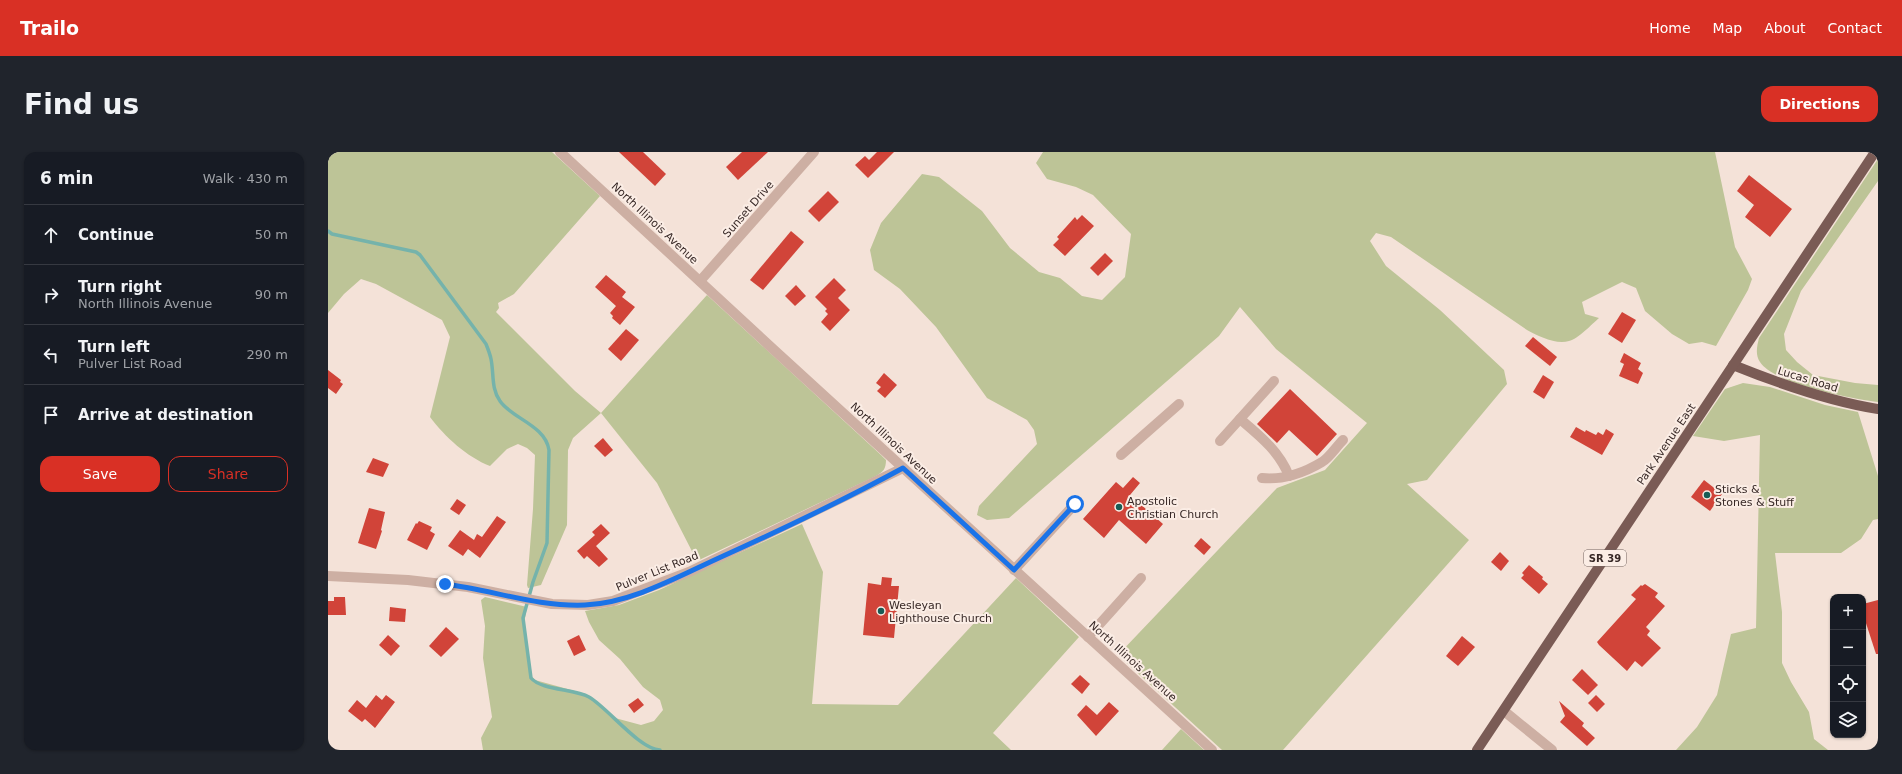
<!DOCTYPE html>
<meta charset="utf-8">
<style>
body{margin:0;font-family:"DejaVu Sans",sans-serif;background:#20242c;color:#f1f3f6}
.controls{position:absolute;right:12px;bottom:12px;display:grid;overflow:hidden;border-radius:8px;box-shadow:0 1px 3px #0004}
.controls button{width:36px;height:36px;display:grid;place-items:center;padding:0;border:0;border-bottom:1px solid #363941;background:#171b24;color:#f1f3f6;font:20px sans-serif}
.stop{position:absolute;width:12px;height:12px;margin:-9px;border:3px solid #1a73e8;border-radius:50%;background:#fff}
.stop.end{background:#1a73e8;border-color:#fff;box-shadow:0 1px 4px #0008}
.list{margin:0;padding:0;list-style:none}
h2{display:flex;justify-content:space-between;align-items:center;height:52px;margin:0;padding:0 16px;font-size:17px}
h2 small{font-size:13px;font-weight:400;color:#9ea1a6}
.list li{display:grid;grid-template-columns:26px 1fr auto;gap:12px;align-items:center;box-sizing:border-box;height:60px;padding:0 16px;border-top:1px solid #363941}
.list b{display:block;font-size:15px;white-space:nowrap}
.list p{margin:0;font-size:13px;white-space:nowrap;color:#9ea1a6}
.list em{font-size:13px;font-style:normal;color:#9ea1a6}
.actions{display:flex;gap:8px;padding:12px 16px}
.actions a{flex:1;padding:9px 0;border:1px solid #d93025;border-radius:12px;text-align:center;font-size:14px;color:#d93025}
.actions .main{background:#d93025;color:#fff}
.icon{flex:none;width:22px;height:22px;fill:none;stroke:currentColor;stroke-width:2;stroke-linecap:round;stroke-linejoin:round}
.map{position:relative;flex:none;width:1550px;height:598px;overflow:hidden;border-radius:12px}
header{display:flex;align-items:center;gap:24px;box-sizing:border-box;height:56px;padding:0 20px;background:#d93025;color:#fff}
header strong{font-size:19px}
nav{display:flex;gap:22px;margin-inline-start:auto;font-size:14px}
.intro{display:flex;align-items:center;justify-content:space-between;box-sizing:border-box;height:96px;padding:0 24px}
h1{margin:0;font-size:28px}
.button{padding:10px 18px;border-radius:12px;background:#d93025;color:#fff;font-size:14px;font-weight:700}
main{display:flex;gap:24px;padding:0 24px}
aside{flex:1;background:#171b24;border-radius:12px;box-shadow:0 1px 3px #0004}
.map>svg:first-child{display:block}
.green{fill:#bdc497}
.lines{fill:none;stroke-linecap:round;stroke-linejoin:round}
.stream{stroke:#75b3ab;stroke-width:3.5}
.building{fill:#d14439}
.minor{stroke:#cdafa3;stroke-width:10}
.major{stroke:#7a5b55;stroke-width:10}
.route{stroke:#1a73e8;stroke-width:5}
.poi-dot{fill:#185c55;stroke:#fbede5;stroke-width:1.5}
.labels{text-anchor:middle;stroke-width:4;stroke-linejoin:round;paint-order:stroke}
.shield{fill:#fbede5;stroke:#72635f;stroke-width:1}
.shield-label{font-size:10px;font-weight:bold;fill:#372826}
.street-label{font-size:11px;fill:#372826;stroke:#fbede5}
.poi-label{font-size:11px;fill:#372826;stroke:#fbede5;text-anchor:start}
</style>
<header>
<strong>Trailo</strong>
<nav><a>Home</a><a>Map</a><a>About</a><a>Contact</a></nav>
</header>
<div class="intro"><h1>Find us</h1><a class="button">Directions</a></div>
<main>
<aside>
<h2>6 min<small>Walk · 430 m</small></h2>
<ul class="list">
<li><svg class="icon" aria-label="ahead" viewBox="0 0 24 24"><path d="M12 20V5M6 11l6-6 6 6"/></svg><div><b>Continue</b></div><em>50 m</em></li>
<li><svg class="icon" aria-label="right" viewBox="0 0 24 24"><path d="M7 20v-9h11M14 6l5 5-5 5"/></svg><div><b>Turn right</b><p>North Illinois Avenue</p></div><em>90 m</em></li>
<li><svg class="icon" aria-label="left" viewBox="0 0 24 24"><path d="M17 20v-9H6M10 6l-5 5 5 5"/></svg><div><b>Turn left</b><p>Pulver List Road</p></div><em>290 m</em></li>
<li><svg class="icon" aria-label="arrive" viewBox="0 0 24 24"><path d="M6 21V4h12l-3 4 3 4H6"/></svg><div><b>Arrive at destination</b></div></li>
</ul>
<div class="actions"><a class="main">Save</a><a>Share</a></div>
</aside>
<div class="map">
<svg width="1550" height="598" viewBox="0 0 1550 598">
<rect width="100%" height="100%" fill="#f4e2d8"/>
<g class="green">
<path d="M0,0H224L272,44L186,142L170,151L171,156L168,160L247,239L273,261L379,143L553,303L558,308C558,317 555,320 548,324L369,409L329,331L273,261L245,286L240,298L239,373L213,433L200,436L199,433L205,357L207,303L199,296L190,292L179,297L162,314C139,305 117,285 102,265L122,185L114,168L48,132L33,127L16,142L0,161Z"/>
<path d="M715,0H1387L1407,95L1424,127L1420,138L1388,194L1374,190L1361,192L1344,182L1317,159L1308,136L1294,130L1254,150L1257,162L1271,166C1264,172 1250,187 1241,189C1228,193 1210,184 1199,178L1063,85L1048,81L1042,89L1058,114L1112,158L1176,218L1179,232L1099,328L1079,332L1141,388L955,598H894L790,503L949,336L997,318L1039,271L948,197L912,155L891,184L681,366L659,368L649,363L651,354L709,292L706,278L699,268L659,246L608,175L572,137L546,118L542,98L553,71L594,22L611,25L654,59L682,96L711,120L732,126L754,144L774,148L797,125L803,82L765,43L748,35L719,27L708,11Z"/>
<path d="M1550,7V29L1473,139L1456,182L1458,198L1469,210L1485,223L1527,231L1550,233V250C1525,247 1446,232 1432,210C1427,203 1429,194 1431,186Z"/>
<path d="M1415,231L1442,235L1497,253L1530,260L1550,324V367L1545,368L1533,387L1513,401H1447L1454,460V511L1463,530L1481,560L1486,587L1500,598H1348L1369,575L1389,543L1403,482L1428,476L1432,283L1396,289L1365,284L1397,237Z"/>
<path d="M474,372L495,420L484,552L570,553L688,426L751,485L665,581L683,598H155L153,586L164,565L155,506L157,474L153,448L157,445L199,455L196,472L204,525L207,528L254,541L263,545L287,566L313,573L326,569L335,558L332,548L315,535L292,507L271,488L261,470L257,459L291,453L331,438Z"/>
<path d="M853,577L876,598H834Z"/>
</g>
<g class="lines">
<path class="stream" d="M0,79L4,82L88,100L92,103L158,192C160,197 162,202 163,207C166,221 163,237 172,249C183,266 217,273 221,298L219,391L205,430L195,466L203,526C213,538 246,537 261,545C280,556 311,597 332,598"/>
</g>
<g class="building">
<path d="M291,0H315L338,22L327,34Z"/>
<path d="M414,0H440L410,28L398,15Z"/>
<path d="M549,0H566L540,26L527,13L537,4L541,8Z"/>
<path d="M1421,23L1464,57L1442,85L1417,65L1426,53L1409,39Z"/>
<path d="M500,39L511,50L491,70L480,59Z"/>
<path d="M754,63L766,74L737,104L725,93L731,87L729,85L747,65L749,68Z"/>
<path d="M463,79L476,90L435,138L422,128Z"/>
<path d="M777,101L785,109L770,124L762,116Z"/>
<path d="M278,123L298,140L294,145L307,155L292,173L284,166L285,164L282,161L288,154L267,135Z"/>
<path d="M506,126L518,138L510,146L522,158L502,179L493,170L500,162L497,159L499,157L487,145Z"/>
<path d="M468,133L478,144L467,154L457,144Z"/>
<path d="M1294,160L1308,168L1294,191L1280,182Z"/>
<path d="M298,177L311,188L293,209L280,197Z"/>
<path d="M1205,185L1229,205L1222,214L1197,194Z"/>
<path d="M1296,201L1313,211L1310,217L1315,221L1310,232L1291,224L1296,212L1292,210Z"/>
<path d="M0,218L13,228L12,230L15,232L8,242L0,236Z"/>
<path d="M556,221L569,233L557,246L549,239L553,235L548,231Z"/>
<path d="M1215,223L1226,230L1216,247L1205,240Z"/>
<path d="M962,237L1009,282L989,304L961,278L949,291L929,272Z"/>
<path d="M1248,275L1257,280L1258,278L1268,283L1270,280L1275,283L1278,277L1286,282L1274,303L1242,285Z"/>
<path d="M275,286L285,298L277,305L266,294Z"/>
<path d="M45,306L61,312L55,325L38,320Z"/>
<path d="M805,325L812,331L802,343L835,372L818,392L791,368L776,386L755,367L788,330L795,336Z"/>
<path d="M1376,328L1394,342L1382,359L1363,345Z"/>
<path d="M129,347L138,353L131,363L122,357Z"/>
<path d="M41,356L57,360L53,378L54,379L48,397L30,391Z"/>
<path d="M169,364L178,370L152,406L140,397L135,404L120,394L132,378L146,388L149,382L154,385Z"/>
<path d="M91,369L104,375L102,379L107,382L99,398L79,388L88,371L89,372Z"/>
<path d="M273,372L282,381L268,394L280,407L271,415L259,404L256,407L249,399L267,383L264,380Z"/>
<path d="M873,386L883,395L876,403L866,394Z"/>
<path d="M1172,400L1181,409L1173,419L1163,410Z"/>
<path d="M1201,413L1215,425L1214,427L1220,432L1211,442L1193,426L1196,423L1194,421Z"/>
<path d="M554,425L564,426L563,434H571L566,486L535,483L540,431L553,433Z"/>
<path d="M1317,432L1330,441L1327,445L1337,454L1318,475L1322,479L1319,483L1333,496L1314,515L1307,509L1299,519L1271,493L1269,490L1308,447L1303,443L1313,433L1314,434Z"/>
<path d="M6,445H17L18,463H0V449H6Z"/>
<path d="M1550,448V502H1548L1535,462V452Z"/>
<path d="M62,455L78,457L77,470L61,469Z"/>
<path d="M118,475L131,487L113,505L101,494Z"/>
<path d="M60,483L72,494L63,504L51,493Z"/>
<path d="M251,483L258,498L246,504L239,489Z"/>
<path d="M1134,484L1147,495L1130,514L1118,504Z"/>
<path d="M1254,517L1270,533L1260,543L1244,528Z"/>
<path d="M752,523L762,532L754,542L743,532Z"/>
<path d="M48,543L54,548L58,543L67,550L47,576L37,567L34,570L20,559L29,548L38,556Z"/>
<path d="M1268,543L1277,552L1269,560L1260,551Z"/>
<path d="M310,546L316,553L306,561L300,553Z"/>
<path d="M1231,549L1256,571L1254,574L1267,586L1259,594L1232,570L1237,564Z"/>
<path d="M781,550L791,559L768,584L749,563L758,553L769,563Z"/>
</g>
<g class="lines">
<g class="minor">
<path d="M232,0L445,197L884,598"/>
<path d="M372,129L486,0"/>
<path d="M912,267C932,284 951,299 961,324"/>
<path d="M892,289L946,229"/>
<path d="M793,303L851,252"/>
<path d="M934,326C954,328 976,321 994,310C1001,306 1008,295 1015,288"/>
<path d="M686,418L747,352"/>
<path d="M0,424L80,428L140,435L224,452L260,453L285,449L361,420L575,316"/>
<path d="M760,485L813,426"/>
<path d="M1176,559L1224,598"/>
</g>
<g class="major">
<path d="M1405,213C1452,232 1500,249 1550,257"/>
<path d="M1149,598L1547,0"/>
</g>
</g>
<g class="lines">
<path class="route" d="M117,432C164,438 210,455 257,453C304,451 351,424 393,405C455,377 516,348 575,316L686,418L747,352"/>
</g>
<g class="poi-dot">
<circle cx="1379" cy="343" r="4"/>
<circle cx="791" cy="355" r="4"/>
<circle cx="553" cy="459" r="4"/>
</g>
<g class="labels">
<rect class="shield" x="1256" y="398" width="42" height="16" rx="3"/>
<g class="shield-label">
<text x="1277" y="410">SR 39</text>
</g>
<g class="street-label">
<text transform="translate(420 57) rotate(-49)" y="4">Sunset Drive</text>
<text transform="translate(327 71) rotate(43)" y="4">North Illinois Avenue</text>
<text transform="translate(1480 227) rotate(17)" y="4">Lucas Road</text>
<text transform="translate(566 291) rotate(43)" y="4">North Illinois Avenue</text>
<text transform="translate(1338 292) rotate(-56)" y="4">Park Avenue East</text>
<text transform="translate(329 419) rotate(-22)" y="4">Pulver List Road</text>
<text transform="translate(805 509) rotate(42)" y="4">North Illinois Avenue</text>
</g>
<g class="poi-label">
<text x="1387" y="341">Sticks &amp;<tspan x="1387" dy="13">Stones &amp; Stuff</tspan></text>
<text x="799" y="353">Apostolic<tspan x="799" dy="13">Christian Church</tspan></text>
<text x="561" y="457">Wesleyan<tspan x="561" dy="13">Lighthouse Church</tspan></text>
</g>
</g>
</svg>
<div class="controls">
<button>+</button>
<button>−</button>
<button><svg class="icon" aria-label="locate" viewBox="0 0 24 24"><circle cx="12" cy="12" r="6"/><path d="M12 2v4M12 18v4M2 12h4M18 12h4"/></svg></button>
<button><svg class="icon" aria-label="layers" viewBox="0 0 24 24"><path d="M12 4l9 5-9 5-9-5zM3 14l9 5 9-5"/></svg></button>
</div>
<div class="stop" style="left:747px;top:352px"></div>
<div class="stop end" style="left:117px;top:432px"></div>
</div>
</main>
